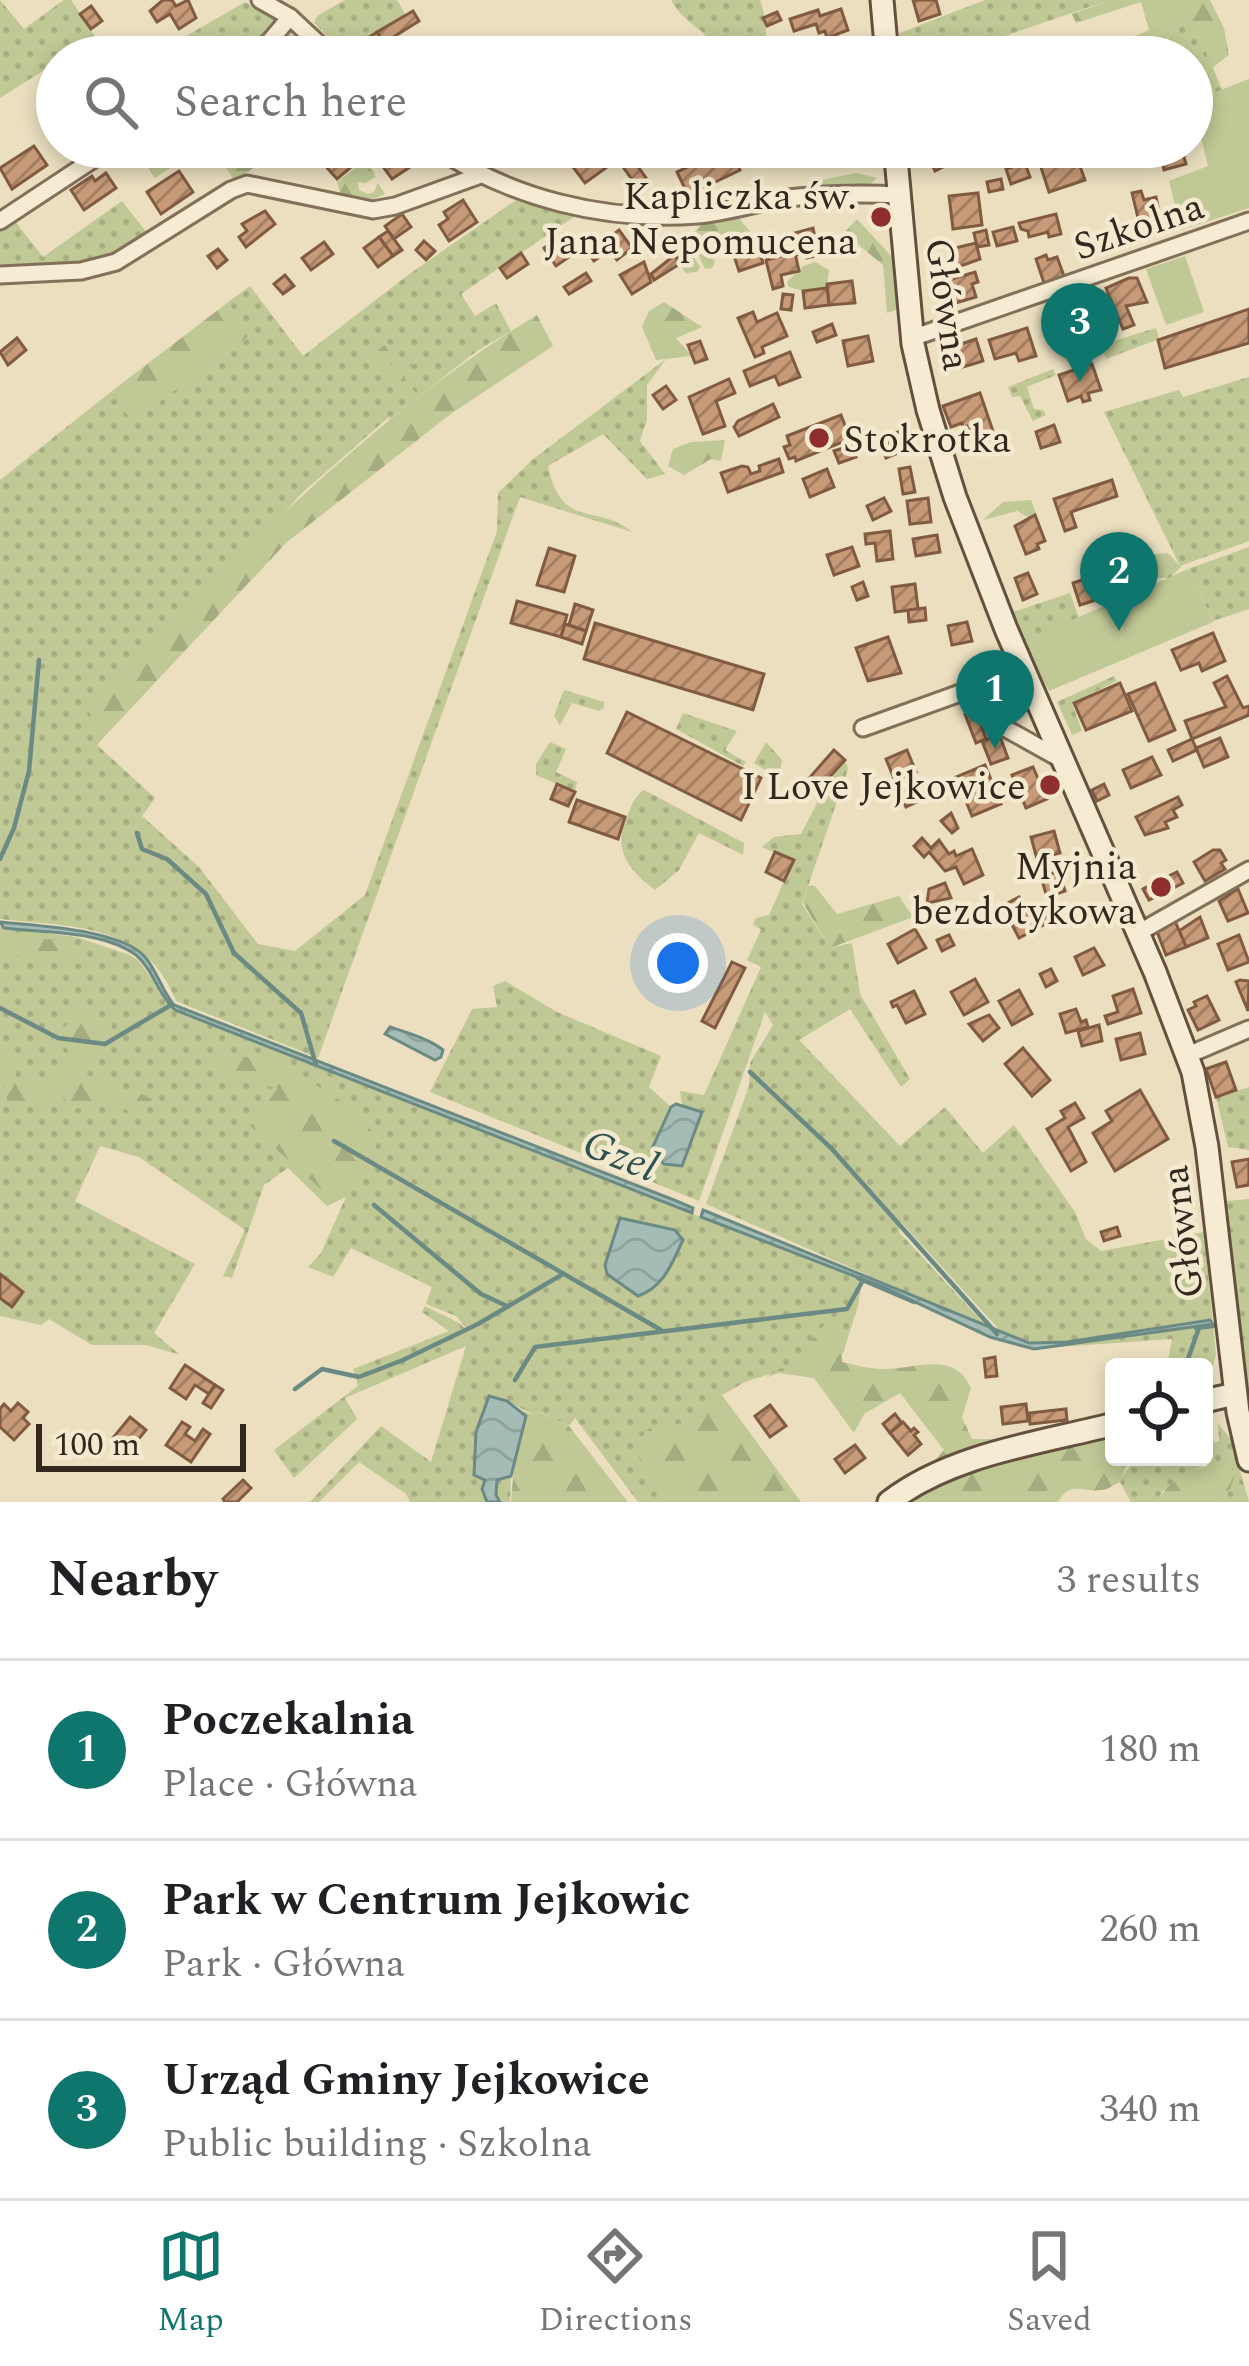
<!DOCTYPE html>
<meta charset="utf-8">
<style>
body{margin:0;font-family:Spectral,serif;background:#f2f2f2;color:#202124}
.controls{position:absolute;right:36px;bottom:36px;display:grid;overflow:hidden;border-radius:12px;box-shadow:0 6px 18px #0003}
.controls button{width:108px;height:108px;display:grid;place-items:center;padding:0;border:0;border-bottom:3px solid #e0e0e0;background:#fff;color:#202124;font:60px sans-serif}
.scale{position:absolute;left:36px;bottom:30px;width:210px;box-sizing:border-box;padding-left:12px;border:6px solid #33281d;border-top:0;font-size:33px;line-height:42px;white-space:nowrap;color:#33281d;-webkit-text-stroke:9px #f3e9cf;paint-order:stroke}
.you{position:absolute;left:678px;top:963px;width:42px;height:42px;margin:-30px;border:9px solid #fff;border-radius:50%;background:#1a73e8;box-shadow:0 0 0 18px #1a73e833}
.badge{display:grid;place-items:center;width:78px;height:78px;border-radius:50%;background:#0f766e;color:#fff;font-size:39px;font-weight:700}
.pin{position:absolute;translate:-50% -99px;filter:drop-shadow(0 3px 6px #0008)}
.pin::after{content:'';position:absolute;top:63px;width:42px;height:36px;background:inherit;clip-path:polygon(0 0,100% 0,50% 100%)}
.list{margin:0;padding:0;list-style:none}
h2{display:flex;justify-content:space-between;align-items:center;height:156px;margin:0;padding:0 48px;font-size:51px}
h2 small{font-size:39px;font-weight:400;color:#757577}
.list li{display:grid;grid-template-columns:78px 1fr auto;gap:36px;align-items:center;box-sizing:border-box;height:180px;padding:0 48px;border-top:3px solid #e0e0e0}
.list b{display:block;font-size:45px;white-space:nowrap}
.list p{margin:0;font-size:39px;white-space:nowrap;color:#757577}
.list em{font-size:39px;font-style:normal;color:#757577}
.icon{flex:none;width:66px;height:66px;fill:none;stroke:currentColor;stroke-width:2;stroke-linecap:round;stroke-linejoin:round}
.map{position:relative;flex:none;width:1249px;height:1502px;overflow:hidden}
.search{position:absolute;background:#fff;box-shadow:0 6px 18px #0003;left:36px;right:36px;top:36px;height:132px;display:flex;align-items:center;gap:30px;box-sizing:border-box;padding:0 42px;border-radius:66px;color:#757577;font-size:45px}
.sheet{height:696px;background:#fff}
nav{display:flex;justify-content:space-around;align-items:center;box-sizing:border-box;height:168px;border-top:3px solid #e0e0e0;background:#fff;font-size:33px;color:#757577}
nav a{display:grid;justify-items:center;gap:6px}
nav .on{color:#0f766e}
.map>svg:first-child{display:block}
.grass{fill:url(#grass-dots);fill-rule:evenodd}
.forest{fill:url(#forest-firs)}
.green{fill:#c0c895}
.water{fill:url(#water-waves);stroke:#6b8a83;stroke-width:3}
.lines{fill:none;stroke-linecap:round;stroke-linejoin:round}
.stream{stroke:#6b8a83;stroke-width:4.5}
.building{fill:url(#building-hatch);stroke:#805b41;stroke-width:3}
.street-casing{stroke:#827059;stroke-width:21}
.secondary-casing{stroke:#64513d;stroke-width:27}
.street{stroke:#f6ecd3;stroke-width:15}
.secondary{stroke:#f6ecd3;stroke-width:21}
.poi-dot{fill:#8e2f2d;stroke:#f3e9cf;stroke-width:4.5}
.labels{text-anchor:middle;stroke-width:9;stroke-linejoin:round;paint-order:stroke}
.poi-label{font-size:39px;fill:#33281d;stroke:#f3e9cf;text-anchor:end}
.street-label{font-size:39px;fill:#33281d;stroke:#f3e9cf}
.water-label{font-size:42px;font-style:italic;fill:#2d5250;stroke:#f3e9cf}
</style>
<div class="map">
<svg width="1249" height="1502" viewBox="0 0 1249 1502">
<defs>
<pattern id="grass-dots" width="8" height="8" patternUnits="userSpaceOnUse" patternTransform="scale(3)"><rect width="8" height="8" fill="#c0c895"/><path d="M2 2h.1M6 6h.1" fill="none" stroke="#a5ac80" stroke-width="1.8" stroke-linecap="round"/></pattern>
<pattern id="forest-firs" width="22" height="20" patternUnits="userSpaceOnUse" patternTransform="scale(3)"><rect width="22" height="20" fill="#c0c895"/><path d="M5 1l3.5 6h-7zM16 11l3.5 6h-7z" fill="#a5ac80"/></pattern>
<pattern id="water-waves" width="16" height="10" patternUnits="userSpaceOnUse" patternTransform="scale(3)"><rect width="16" height="10" fill="#a3bdb6"/><path d="M0 5q4-4 8 0t8 0" fill="none" stroke="#8da29c"/></pattern>
<pattern id="building-hatch" width="6" height="6" patternUnits="userSpaceOnUse" patternTransform="scale(3)"><rect width="6" height="6" fill="#c79b78"/><path d="M-1 1l2-2M0 6l6-6M5 7l2-2" fill="none" stroke="#a27e62"/></pattern>
</defs>
<rect width="100%" height="100%" fill="#ebdfc0"/>
<g class="grass">
<path d="M0,0L24,29L64,0H71L95,36L64,57H57V62L0,98Z"/>
<path d="M345,0H397L405,14L343,52L314,23L317,16Z"/>
<path d="M671,0H760C767,19 764,37 771,57H721C704,24 687,28 671,0Z"/>
<path d="M985,0H1110L943,57H899L897,34Z"/>
<path d="M245,2L279,22C245,68 201,57 150,57Z"/>
<path d="M1193,19L1222,90L1192,101V57H1108Z"/>
<path d="M291,33L315,57H254Z"/>
<path d="M134,147H202L155,178Z"/>
<path d="M519,198L578,214L461,294L475,316L496,303L511,331L477,351L389,420L390,416L302,493L97,720L106,735L97,745L155,798L142,816L199,867L258,944L295,951L365,895L497,531L498,493L532,460L666,359L647,385V419L640,441L665,474L647,479L603,434L548,466C562,532 597,502 632,532L520,497L318,1058L176,1001C146,922 71,927 0,919V480L112,391L132,421L247,338L227,303L250,286L303,356L408,275ZM385,344L393,349L384,357L392,367L422,358L400,372L406,401L367,360Z"/>
<path d="M122,201L151,238L95,260L0,269V224L11,216L43,257Z"/>
<path d="M1156,328L1159,339L1106,359L1101,345Z"/>
<path d="M1053,369L1056,375L1027,387L1034,409L1043,410L1046,415L1033,421L1020,396L1012,397L1008,387Z"/>
<path d="M1249,377V541L1180,566L1104,412L1179,390L1183,397Z"/>
<path d="M1249,547V609L1213,621L1188,569Z"/>
<path d="M1162,584L1026,641L1013,612L1070,593L1079,618Z"/>
<path d="M1114,676L1117,681L1072,703L1082,731L1072,735L1057,702Z"/>
<path d="M564,690L604,702V708L599,711L572,703L560,725L554,716Z"/>
<path d="M683,713L737,731L725,750L746,762L743,766L676,729Z"/>
<path d="M550,742L566,749L556,772L577,782L575,792L536,775V764Z"/>
<path d="M766,742L782,760L779,779L754,763Z"/>
<path d="M845,760L848,769L802,904L830,948L852,943L860,994L910,1079L901,1087L850,1009L799,1040L900,1146L945,1107L983,1153L1014,1125L1075,1212L1086,1239L1101,1251L1204,1232L1216,1355L1211,1373L1204,1379V1367H1167L1172,1339L1045,1348L1005,1336L901,1222L899,1232L988,1328L706,1204L749,1086L750,1063L773,1025L765,1012L699,1201L430,1092L472,1009L497,1007L493,986L505,981L557,1012L661,1056L649,1087L671,1107L657,1135L701,1112L682,1105L680,1091L704,1095L761,967L747,960L761,930L753,924L756,918L769,915L793,861L762,847L774,837L801,834L817,803L815,793Z"/>
<path d="M644,790L744,843L743,855L699,833L679,870L655,890C626,868 612,848 628,814C633,803 634,797 644,790Z"/>
<path d="M0,927L76,937L130,955L139,961L174,1011L862,1280L858,1306L841,1359L840,1334L813,1339L811,1350L799,1366L747,1381L722,1395L707,1413L681,1426L651,1477L660,1502H638L575,1418L569,1426L538,1411L534,1415L507,1401L490,1482L511,1476L510,1502H410L406,1494L359,1462L319,1502H310L381,1426L431,1462L466,1346L345,1398L357,1419L294,1478L274,1450L358,1386L353,1369L449,1331L422,1312L425,1306L459,1323L472,1335L456,1316L426,1304L432,1287L351,1248L333,1277L308,1267L321,1253L346,1197L327,1206L288,1168L264,1185L232,1278L223,1276L245,1230L139,1157L100,1146L75,1201L195,1264L154,1333L180,1355L146,1345H92L49,1319L41,1325L0,1316ZM279,1088L334,1200L250,1126Z"/>
<path d="M1249,1087V1150L1228,1147L1216,1097Z"/>
<path d="M1249,1199V1408L1227,1237V1201Z"/>
<path d="M1218,1424L1231,1439L1249,1502H1218L1230,1490L1206,1464L1162,1492L1157,1502H1131L1120,1482C1136,1445 1168,1457 1204,1457V1445L1219,1441Z"/>
</g>
<g class="forest">
<path d="M1110,0H1210L1224,28L1229,55L1212,68L1193,19L1109,57H1088L1149,30L1141,2L1076,23L1072,14Z"/>
<path d="M211,147H273L260,163L235,181Z"/>
<path d="M363,162L374,172L375,177L366,183L358,182L359,190L368,194L374,192L378,183L385,194L374,199L341,195L337,182Z"/>
<path d="M856,173L877,178L866,189H807L817,181Z"/>
<path d="M738,217L752,234L748,241L729,245L714,234L707,244L715,262L712,268L705,269L690,238L702,223Z"/>
<path d="M857,219L894,259L899,309L887,313L883,265L844,233Z"/>
<path d="M677,232L700,267L697,272L686,273L673,257Z"/>
<path d="M815,262L829,270L827,288L803,291L789,287L787,282L803,266Z"/>
<path d="M664,302L702,327L676,338L692,356L656,360L642,327L649,311Z"/>
<path d="M227,303L248,337L132,422L112,391Z"/>
<path d="M537,315L553,346L452,413L287,542L106,735L86,709C228,567 364,420 537,315Z"/>
<path d="M385,344L394,349L385,357L392,366L414,348L423,359L400,372L416,393L406,402L367,360Z"/>
<path d="M725,440L721,461L711,459L684,475L668,466L673,449L691,442Z"/>
<path d="M1031,500L1036,513L1029,518L1017,511L983,520L1003,502Z"/>
<path d="M1168,553L1181,567L1170,578H1153L1148,566L1155,554Z"/>
<path d="M814,885L837,914L899,896L913,917L830,948L803,903L808,886Z"/>
<path d="M0,936L73,941L81,964L0,954Z"/>
<path d="M78,1009L112,1026L111,1052L76,1068L90,1076L103,1077L117,1097L140,1093L152,1099L145,1113L156,1119L146,1125C127,1101 102,1105 73,1109L62,1095L10,1111L0,1071V1031L19,1084C38,1082 55,1070 74,1067L66,1047L56,1044L44,1026L54,1031L66,1026Z"/>
<path d="M213,1055L274,1059L354,1109L379,1140L357,1177L333,1200L250,1126L278,1088L235,1081Z"/>
<path d="M825,1325H833L840,1334L842,1362C855,1365 869,1369 882,1369C913,1370 954,1349 971,1388L962,1417L972,1439H996L926,1471L944,1450L900,1393L864,1414L854,1433L814,1378L779,1373L765,1378L781,1368L799,1366C809,1352 811,1335 825,1325Z"/>
<path d="M722,1395L801,1502H660L635,1446L649,1428C682,1426 701,1421 722,1395Z"/>
<path d="M523,1411L533,1415L537,1411L569,1426L628,1502H511L515,1454L526,1416Z"/>
<path d="M1114,1431V1457H1141L1127,1464L1120,1482C1113,1485 1108,1490 1101,1490C1082,1493 1071,1480 1058,1502H909L978,1469Z"/>
<path d="M1229,1462L1235,1476L1229,1491L1218,1502H1157C1168,1478 1205,1464 1229,1462Z"/>
</g>
<g class="green">
<path d="M1249,79V208L1181,230L1169,181L1208,166L1192,101Z"/>
<path d="M1185,256L1204,312L1166,325L1146,269Z"/>
<path d="M1188,569L1213,622L1049,691L1022,642Z"/>
</g>
<g class="water">
<path d="M0,922C36,926 121,929 145,957C157,971 162,991 174,1005L674,1200L693,1208L692,1213L175,1010C158,995 153,969 136,955C102,930 43,933 4,928Z"/>
<path d="M390,1027C405,1032 430,1039 443,1050L441,1057L435,1060L385,1034Z"/>
<path d="M676,1104L702,1112L682,1166L664,1164L651,1151L671,1107Z"/>
<path d="M703,1210L1029,1343L1067,1342L1210,1320L1213,1324L1034,1349L990,1337L883,1287L701,1217Z"/>
<path d="M620,1218L675,1230L683,1240C672,1263 664,1287 638,1296L607,1274L605,1265Z"/>
<path d="M489,1396L507,1401L526,1416L511,1476L497,1480L496,1495L500,1502H487L482,1489L485,1480L474,1475L476,1432Z"/>
</g>
<g class="lines">
<g class="stream">
<path d="M137,833L142,849L167,859L206,894L234,953L301,1013L316,1065"/>
<path d="M0,859L14,828L29,771L39,660"/>
<path d="M0,1008L58,1038L105,1044L171,1005"/>
<path d="M750,1072L831,1148L997,1334"/>
<path d="M334,1141L661,1330"/>
<path d="M374,1205L481,1294L507,1306"/>
<path d="M858,1278L914,1302"/>
<path d="M1196,1328L1221,1325"/>
<path d="M1185,1367L1199,1328"/>
<path d="M515,1380L535,1347L847,1309L862,1282"/>
<path d="M295,1389L322,1369L359,1377L403,1360L478,1324L563,1274"/>
</g>
</g>
<g class="building">
<path d="M163,0H172L176,6L188,0L196,18L179,29L170,14L157,22L150,11Z"/>
<path d="M913,0H936L940,14L919,21Z"/>
<path d="M91,6L102,21L91,29L80,14Z"/>
<path d="M841,9L848,30L827,38L825,31L819,33L816,24L794,31L790,19L818,10L820,16Z"/>
<path d="M413,11L419,21L384,43L377,32Z"/>
<path d="M777,12L781,20L767,26L763,18Z"/>
<path d="M377,32L384,43L392,57H367L359,44Z"/>
<path d="M34,146L47,165L12,189L0,168Z"/>
<path d="M290,147H310L312,150L294,164L284,152Z"/>
<path d="M337,147H345L357,162L337,179L321,161Z"/>
<path d="M419,147L431,155L416,163L405,147Z"/>
<path d="M536,147H566L546,161Z"/>
<path d="M624,147L646,178L636,185L610,149Z"/>
<path d="M925,147H948L953,162L935,171Z"/>
<path d="M1073,147L1085,180L1049,192L1038,158Z"/>
<path d="M1181,147L1186,164L1164,170L1159,151Z"/>
<path d="M405,148L416,163L392,179L381,164Z"/>
<path d="M729,148L740,170L688,195L677,172Z"/>
<path d="M598,149L610,165L585,183L573,167Z"/>
<path d="M1025,163L1030,177L1011,184L1006,169Z"/>
<path d="M179,171L193,192L161,214L147,192Z"/>
<path d="M106,173L116,188L84,210L71,190L92,176L95,181Z"/>
<path d="M1001,179L1003,189L989,192L987,182Z"/>
<path d="M1141,191L1144,200L1156,197L1160,216L1139,222L1132,193Z"/>
<path d="M978,193L982,225L953,229L949,196Z"/>
<path d="M463,200L477,222L449,241L439,225L448,219L444,212Z"/>
<path d="M882,207L887,222L877,223L875,212Z"/>
<path d="M265,211L275,224L246,247L239,237L247,231L242,224Z"/>
<path d="M402,214L411,227L394,239L385,226Z"/>
<path d="M1056,214L1061,234L1049,237L1048,232L1029,237L1028,231L1021,229L1019,223Z"/>
<path d="M1013,227L1017,241L997,246L993,232Z"/>
<path d="M813,228L817,247L822,246L824,254L807,258L806,253L796,255L791,234Z"/>
<path d="M619,230L632,248L617,260L603,242Z"/>
<path d="M986,230L989,245L977,247L974,233Z"/>
<path d="M388,231L402,250L393,256L379,237Z"/>
<path d="M563,234L576,252L556,266L544,248Z"/>
<path d="M379,237L393,256L378,267L364,248Z"/>
<path d="M424,241L435,251L426,260L416,250Z"/>
<path d="M324,242L333,254L311,270L302,258Z"/>
<path d="M603,242L609,250L594,261L588,253Z"/>
<path d="M976,243L980,259L955,268L950,249Z"/>
<path d="M758,246L763,263L739,271L732,250Z"/>
<path d="M218,249L227,260L217,268L208,256Z"/>
<path d="M521,253L528,264L507,278L500,268Z"/>
<path d="M795,253L799,271L781,275L783,286L773,289L766,260Z"/>
<path d="M676,254L678,265L654,280L651,274Z"/>
<path d="M1046,255L1048,260L1057,257L1064,276L1044,283L1036,259Z"/>
<path d="M644,262L651,282L632,294L620,275Z"/>
<path d="M975,272L978,282L972,284L976,297L956,303L948,280Z"/>
<path d="M586,273L591,281L569,294L564,287Z"/>
<path d="M285,275L294,286L283,294L274,284Z"/>
<path d="M1129,278H1137L1147,302L1126,306L1134,325L1123,329L1106,288Z"/>
<path d="M852,281L855,303L829,305L827,284Z"/>
<path d="M827,288L829,305L805,308L803,291Z"/>
<path d="M783,294L793,295L791,310L781,309Z"/>
<path d="M1249,309V343L1165,368L1158,340Z"/>
<path d="M753,312L757,322L777,313L787,336L762,347L764,353L755,357L738,318Z"/>
<path d="M832,324L836,335L817,342L813,332Z"/>
<path d="M1027,328L1036,356L1019,361L1016,353L995,359L989,340Z"/>
<path d="M868,336L873,361L848,366L843,341Z"/>
<path d="M17,338L26,350L8,365L0,352Z"/>
<path d="M976,339L983,361L960,368L952,347Z"/>
<path d="M700,341L707,359L695,363L688,345Z"/>
<path d="M790,352L800,377L779,385L775,376L750,386L744,371Z"/>
<path d="M1092,364L1101,390L1088,393L1090,400L1083,402L1081,396L1068,401L1059,375Z"/>
<path d="M729,379L735,393L716,401L725,426L703,434L689,397Z"/>
<path d="M666,386L676,400L663,409L653,395Z"/>
<path d="M980,393L995,437L974,444L968,426L963,427L962,423L951,427L943,406Z"/>
<path d="M773,404L779,417L739,436L734,427L738,421Z"/>
<path d="M841,415L850,439L796,461L795,457L789,459L784,447L790,445L787,436Z"/>
<path d="M1054,425L1060,442L1041,448L1036,432Z"/>
<path d="M901,431L908,449L886,458L879,439Z"/>
<path d="M852,445L856,457L839,463L834,451Z"/>
<path d="M779,459L783,472L728,492L721,473L742,466L748,467L751,474L760,471L759,466Z"/>
<path d="M910,467L915,492L903,494L899,469Z"/>
<path d="M827,469L834,487L810,497L803,479Z"/>
<path d="M1112,480L1117,496L1071,512L1076,527L1065,531L1054,499Z"/>
<path d="M884,498L891,511L873,520L867,506Z"/>
<path d="M928,498L931,522L910,524L907,501Z"/>
<path d="M1035,515L1045,541L1037,544L1039,549L1026,554L1015,526Z"/>
<path d="M890,531L893,559L877,561L875,543L866,544L865,534Z"/>
<path d="M937,535L940,552L916,556L913,539Z"/>
<path d="M852,547L859,566L834,575L827,555Z"/>
<path d="M549,548L575,556L564,592L537,585Z"/>
<path d="M1115,566L1119,577L1108,581L1104,569Z"/>
<path d="M1028,573L1037,594L1023,600L1015,578Z"/>
<path d="M1091,577L1093,585L1119,577L1124,591L1080,605L1073,583Z"/>
<path d="M863,582L868,596L857,600L852,587Z"/>
<path d="M915,584L918,609L895,612L892,587Z"/>
<path d="M517,601L567,615L561,637L511,623Z"/>
<path d="M575,604L593,610L586,631L569,625Z"/>
<path d="M925,608L926,620L909,622L908,610Z"/>
<path d="M967,622L972,641L952,645L948,626Z"/>
<path d="M595,623L764,674L753,710L584,659Z"/>
<path d="M565,624L586,631L582,644L561,637Z"/>
<path d="M1213,633L1225,661L1202,671L1199,663L1181,670L1172,650Z"/>
<path d="M888,637L901,673L868,681L856,648Z"/>
<path d="M1227,676L1243,708L1249,706V715L1192,739L1185,721L1226,707L1214,683Z"/>
<path d="M1120,683L1132,711L1086,730L1074,703Z"/>
<path d="M1155,683L1175,730L1149,741L1128,694Z"/>
<path d="M976,711L986,739L976,743L965,714Z"/>
<path d="M627,712L761,778L741,820L607,753Z"/>
<path d="M999,734L1008,758L991,764L982,741Z"/>
<path d="M1220,738L1228,757L1204,767L1196,748Z"/>
<path d="M1192,739L1197,750L1173,761L1168,750Z"/>
<path d="M834,750L845,760L815,793L804,784Z"/>
<path d="M907,750L916,772L895,781L886,759Z"/>
<path d="M1152,757L1161,775L1131,788L1123,770Z"/>
<path d="M985,765L1001,804L972,816L956,777Z"/>
<path d="M1033,767L1047,799L1026,808L1012,775Z"/>
<path d="M915,783L923,799L906,807L900,795Z"/>
<path d="M557,784L575,792L568,806L551,799Z"/>
<path d="M1104,784L1109,795L1097,801L1092,790Z"/>
<path d="M1178,797L1182,805L1173,810L1177,817L1165,822L1168,828L1145,835L1136,817Z"/>
<path d="M577,800L625,817L618,839L569,822Z"/>
<path d="M951,813L958,828L952,833L941,821Z"/>
<path d="M1054,831L1060,853L1037,859L1031,837Z"/>
<path d="M922,838L931,848L939,840L949,854L954,851L956,856L972,849L983,875L964,884L956,867L945,871L929,852L924,857L914,846Z"/>
<path d="M1213,850H1220L1226,860L1221,863L1225,869L1205,881L1194,862Z"/>
<path d="M775,852L794,860L784,881L766,872Z"/>
<path d="M1059,871L1065,891L1047,897L1041,877Z"/>
<path d="M1177,872L1183,883L1149,900L1143,889Z"/>
<path d="M945,883L951,898L927,903L929,889Z"/>
<path d="M1238,889L1248,913L1228,921L1219,901Z"/>
<path d="M1019,897L1025,908L1030,906L1033,912L1042,907L1049,922L1019,938L1002,906Z"/>
<path d="M1200,917L1208,938L1186,947L1179,931Z"/>
<path d="M1175,921L1186,947L1166,955L1156,929Z"/>
<path d="M915,929L926,948L898,963L888,944Z"/>
<path d="M949,935L954,945L942,951L937,940Z"/>
<path d="M1239,935L1249,962L1228,970L1218,944Z"/>
<path d="M1094,948L1104,965L1083,975L1075,957Z"/>
<path d="M732,962L745,968L715,1028L702,1021Z"/>
<path d="M1051,969L1057,981L1046,987L1040,974Z"/>
<path d="M975,979L988,1002L964,1015L951,992Z"/>
<path d="M1240,980L1249,981L1248,1011L1236,982Z"/>
<path d="M1133,989L1141,1013L1108,1024L1105,1016L1118,1012L1113,996Z"/>
<path d="M1019,990L1032,1014L1012,1025L999,1001Z"/>
<path d="M914,991L925,1014L906,1023L897,1005L893,1007L891,1002Z"/>
<path d="M1207,996L1219,1020L1198,1030L1188,1010L1196,1006L1194,1002Z"/>
<path d="M1076,1009L1081,1022L1086,1020L1088,1027L1066,1033L1060,1014Z"/>
<path d="M989,1015L999,1028L983,1041L969,1024Z"/>
<path d="M1099,1025L1102,1041L1082,1046L1078,1031Z"/>
<path d="M1140,1033L1145,1054L1121,1060L1116,1039Z"/>
<path d="M1023,1048L1050,1080L1032,1096L1005,1064Z"/>
<path d="M1226,1062L1236,1090L1216,1097L1206,1069Z"/>
<path d="M1140,1090L1168,1139L1115,1171L1093,1133L1112,1121L1106,1111Z"/>
<path d="M1075,1103L1084,1118L1068,1127L1086,1162L1071,1171L1047,1129L1065,1118L1061,1111Z"/>
<path d="M1249,1159V1185L1237,1187L1232,1162Z"/>
<path d="M1117,1227L1120,1236L1104,1241L1101,1232Z"/>
<path d="M0,1274L23,1292L12,1307L0,1298Z"/>
<path d="M995,1357L997,1376L986,1377L984,1359Z"/>
<path d="M185,1365L215,1385L209,1394L195,1385L186,1399L170,1388Z"/>
<path d="M215,1385L223,1390L211,1408L203,1403Z"/>
<path d="M18,1403L28,1412L23,1418L29,1424L14,1440L0,1427V1409L4,1404L11,1411Z"/>
<path d="M1026,1404L1028,1421L1003,1424L1001,1407Z"/>
<path d="M770,1405L786,1426L770,1437L755,1416Z"/>
<path d="M1066,1409L1067,1420L1030,1424L1029,1413Z"/>
<path d="M895,1414L902,1423L890,1433L883,1424Z"/>
<path d="M130,1417L146,1430L128,1452L112,1439Z"/>
<path d="M182,1422L190,1427L185,1434L195,1441L203,1429L210,1434L191,1462L166,1445Z"/>
<path d="M903,1422L911,1431L914,1428L918,1432L914,1435L921,1444L908,1455L890,1433Z"/>
<path d="M855,1445L865,1458L845,1473L835,1459Z"/>
<path d="M243,1480L251,1488L237,1502H225L223,1499Z"/>
</g>
<g class="lines">
<g class="street-casing">
<g id="street">
<path d="M260,0L290,17L333,57"/>
<path d="M247,57L269,42L290,17"/>
<path d="M435,147C511,199 606,222 698,215C731,212 764,200 798,197C830,194 866,193 899,195"/>
<path d="M0,221L112,147"/>
<path d="M0,275L81,271L116,262L231,190L247,184L373,210L395,206L478,176"/>
<path d="M912,338L1249,221"/>
<path d="M985,685L980,702L996,723L1064,761"/>
<path d="M863,728L1024,670"/>
<path d="M1138,933L1249,870"/>
<path d="M1188,1055L1249,1029"/>
</g>
</g>
<g class="secondary-casing">
<g id="secondary">
<path d="M882,0L887,57"/>
<path d="M895,147L913,344L928,410L955,497L1006,629L1155,972L1193,1072L1207,1147L1238,1412L1249,1460"/>
<path d="M1204,1401L1235,1394"/>
<path d="M889,1502C951,1454 1040,1443 1114,1424"/>
</g>
</g>
<use href="#street" class="street"/>
<use href="#secondary" class="secondary"/>
</g>
<g class="poi-dot">
<circle cx="881" cy="217" r="12"/>
<circle cx="819" cy="438" r="12"/>
<circle cx="1050" cy="785" r="12"/>
<circle cx="1161" cy="887" r="12"/>
</g>
<g class="labels">
<g class="poi-label">
<text x="857" y="209">Kapliczka św.<tspan x="857" dy="45">Jana Nepomucena</tspan></text>
<text x="843" y="452" text-anchor="start">Stokrotka</text>
<text x="1026" y="799">I Love Jejkowice</text>
<text x="1137" y="879">Myjnia<tspan x="1137" dy="45">bezdotykowa</tspan></text>
</g>
<g class="street-label">
<text transform="translate(1138 225) rotate(-19)" y="14">Szkolna</text>
<text transform="translate(949 304) rotate(82)" y="14">Główna</text>
<text transform="translate(1181 1232) rotate(-97)" y="14">Główna</text>
</g>
<g class="water-label">
<text transform="translate(621 1154) rotate(22)" y="15">Gzel</text>
</g>
</g>
</svg>
<div class="controls">
<button><svg class="icon" aria-label="locate" viewBox="0 0 24 24"><circle cx="12" cy="12" r="6"/><path d="M12 2v4M12 18v4M2 12h4M18 12h4"/></svg></button>
</div>
<div class="scale">100 m</div>
<div class="you"></div>
<div class="pin badge" style="left:995px;top:749px">1</div>
<div class="pin badge" style="left:1119px;top:631px">2</div>
<div class="pin badge" style="left:1080px;top:382px">3</div>
<div class="search"><svg class="icon" aria-label="search" viewBox="0 0 24 24"><circle cx="10" cy="10" r="6"/><path d="M15 15l6 6"/></svg>Search here</div>
</div>
<section class="sheet">
<h2>Nearby<small>3 results</small></h2>
<ul class="list">
<li><span class="badge">1</span><div><b>Poczekalnia</b><p>Place · Główna</p></div><em>180 m</em></li>
<li><span class="badge">2</span><div><b>Park w Centrum Jejkowic</b><p>Park · Główna</p></div><em>260 m</em></li>
<li><span class="badge">3</span><div><b>Urząd Gminy Jejkowice</b><p>Public building · Szkolna</p></div><em>340 m</em></li>
</ul>
</section>
<nav>
<a class="on"><svg class="icon" aria-label="map" viewBox="0 0 24 24"><path d="M3 6l6-2 6 2 6-2v14l-6 2-6-2-6 2zM9 4v14M15 6v14"/></svg>Map</a>
<a><svg class="icon" aria-label="directions" viewBox="0 0 24 24"><path d="M12 3l9 9-9 9-9-9zM9 14v-3h6M13 9l2 2-2 2"/></svg>Directions</a>
<a><svg class="icon" aria-label="saved" viewBox="0 0 24 24"><path d="M7 4h10v16l-5-4-5 4z"/></svg>Saved</a>
</nav>
